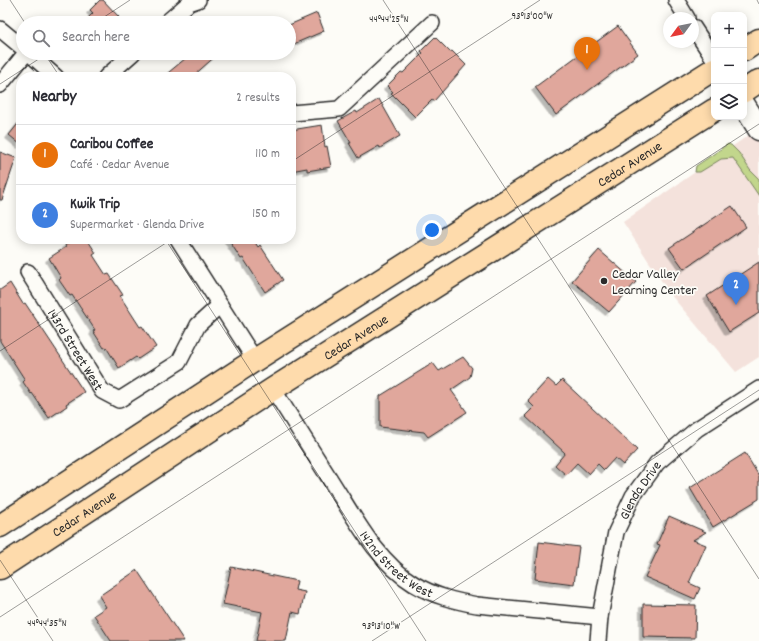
<!DOCTYPE html>
<meta charset="utf-8">
<style>
body{margin:0;font-family:Dekko,sans-serif;background:#f2f2f3;color:#2b2b33}
.controls{position:absolute;right:12px;top:12px;display:grid;overflow:hidden;border-radius:8px;box-shadow:0 2px 10px #0003}
.controls button{width:36px;height:36px;display:grid;place-items:center;padding:0;border:0;border-bottom:1px solid #e1e1e2;background:#fff;color:#2b2b33;font:20px sans-serif}
.compass{position:absolute;left:663px;top:12px;width:36px;height:36px;border-radius:50%;background:#fff;box-shadow:0 2px 10px #0003;rotate:237deg}
.you{position:absolute;left:432px;top:230px;width:14px;height:14px;margin:-10px;border:3px solid #fff;border-radius:50%;background:#1a73e8;box-shadow:0 0 0 6px #1a73e833}
.badge{display:grid;place-items:center;width:26px;height:26px;border-radius:50%;background:#d93025;color:#fff;font-size:13px;font-weight:700}
.pin{position:absolute;translate:-50% -33px;filter:drop-shadow(0 1px 2px #0008)}
.pin::after{content:'';position:absolute;top:21px;width:14px;height:12px;background:inherit;clip-path:polygon(0 0,100% 0,50% 100%)}
.list{margin:0;padding:0;list-style:none}
h2{display:flex;justify-content:space-between;align-items:center;height:52px;margin:0;padding:0 16px;font-size:17px}
h2 small{font-size:13px;font-weight:400;color:#7c7c81}
.list li{display:grid;grid-template-columns:26px 1fr auto;gap:12px;align-items:center;box-sizing:border-box;height:60px;padding:0 16px;border-top:1px solid #e1e1e2}
.list b{display:block;font-size:15px;white-space:nowrap}
.list p{margin:0;font-size:13px;white-space:nowrap;color:#7c7c81}
.list em{font-size:13px;font-style:normal;color:#7c7c81}
.icon{flex:none;width:22px;height:22px;fill:none;stroke:currentColor;stroke-width:2;stroke-linecap:round;stroke-linejoin:round}
.map{position:relative;flex:none;width:759px;height:641px;overflow:hidden}
.search{position:absolute;background:#fff;box-shadow:0 2px 10px #0003;left:16px;top:16px;width:280px;height:44px;display:flex;align-items:center;gap:10px;box-sizing:border-box;padding:0 14px;border-radius:22px;color:#7c7c81;font-size:15px}
.panel{position:absolute;background:#fff;box-shadow:0 2px 10px #0003;left:16px;top:72px;width:280px;height:172px;border-radius:16px}
.map>svg:first-child{display:block}
.built{fill:#f4e2dc}
.green{fill:#c2d68c;stroke:#76805c}
.building{fill:#e0a79c;stroke:#2b2b2b;filter:url(#shadow)}
.lines{fill:none;stroke-linecap:round;stroke-linejoin:round}
.street-casing{stroke:#2b2b2b;stroke-width:18}
.secondary-casing{stroke:#2b2b2b;stroke-width:25}
.highway-casing{stroke:#2b2b2b;stroke-width:25}
.street{stroke:#fdfcf7;stroke-width:15}
.secondary{stroke:#fdfcf7;stroke-width:22}
.highway{stroke:#fedbac;stroke-width:22}
.ticks{fill:none;stroke:#2b2b2b;stroke-width:1;stroke-opacity:0.45}
.poi-dot{fill:#2b2b2b;stroke:#fdfcf7;stroke-width:1.5}
.labels{text-anchor:middle;stroke-width:3.5;stroke-linejoin:round;paint-order:stroke}
.street-label{font-size:14px;fill:#2b2b2b;stroke:#fdfcf7}
.poi-label{font-size:14px;fill:#2b2b2b;stroke:#fdfcf7;text-anchor:start}
.ticks-label{font-size:10px;text-anchor:middle;fill:#2b2b2b;stroke:#fdfcf7;stroke-width:3.5;stroke-linejoin:round;paint-order:stroke}
</style>
<div class="map">
<svg width="759" height="641" viewBox="0 0 759 641">
<defs>
<filter id="shadow"><feDropShadow dx="-3.5" dy="3.5" stdDeviation="0" flood-color="#0004"/></filter>
</defs>
<rect width="100%" height="100%" fill="#fdfcf7"/>
<filter id="ink" filterUnits="userSpaceOnUse"><feTurbulence type="fractalNoise" baseFrequency=".025" numOctaves="2"/><feDisplacementMap in="SourceGraphic" scale="8" xChannelSelector="R" yChannelSelector="G"/><feConvolveMatrix kernelMatrix="1 2 1 2 8 2 1 2 1" color-interpolation-filters="sRGB"/></filter>
<g filter="url(#ink)">
<path class="built" d="M759,128V357L736,372L670,294L623,222Z"/>
<path class="green" d="M728,144L731,145L739,153L750,170L759,179V196L733,158L721,159L700,172H695L696,166Z"/>
<g class="building">
<path d="M100,0H103L119,17L113,23H83L93,13L90,10Z"/>
<path d="M317,13L324,31L289,46V25Z"/>
<path d="M618,26L638,54L556,115L535,87Z"/>
<path d="M435,37L450,52L452,51L466,65L434,101L432,100L415,117L391,93L393,92L387,86L401,72L403,73L423,53L421,51Z"/>
<path d="M192,53H219L192,77H163Z"/>
<path d="M379,99L400,136L380,148L379,146L358,158L349,143H351L338,121L356,111L357,113Z"/>
<path d="M21,120V145L9,135Z"/>
<path d="M322,125L325,147L327,146L331,167L307,171V168L291,171V130Z"/>
<path d="M0,152L16,158L2,200H0Z"/>
<path d="M732,206L746,227L684,269L669,248Z"/>
<path d="M74,239H87L96,253L93,255L106,275L109,274L123,295L120,296L140,327L142,326L156,347L138,359L136,357L119,368L106,347L104,348L93,331L95,330L72,295L70,296L59,280L61,278L49,258L66,247L65,245Z"/>
<path d="M228,239H253L258,247L260,245L283,280L265,292L243,258L241,259Z"/>
<path d="M599,250L636,282L609,312L572,281Z"/>
<path d="M759,262V313L729,332L707,296Z"/>
<path d="M10,283L23,304L25,303L84,392L66,404L67,406L49,418L32,393L31,394L23,382L25,380L0,341V290Z"/>
<path d="M463,357L472,368L470,377L451,390L467,412L428,437L424,432L380,427V396L433,363L439,371Z"/>
<path d="M548,379L556,386L562,380L637,450L623,465L615,458L604,470L598,464L589,474L577,463L566,475L555,465L565,453L525,416L534,407L528,401Z"/>
<path d="M745,453L759,476V499L713,527L690,488Z"/>
<path d="M669,516L706,532L693,540L706,545L689,583L700,588L695,599L645,577L660,545L657,544Z"/>
<path d="M539,542L579,547L574,584L535,579Z"/>
<path d="M231,567L297,581L295,590L305,592L300,614L292,612L286,641H256L262,612L223,604Z"/>
<path d="M137,570L184,641H111L94,615L106,607L99,596Z"/>
<path d="M643,604L696,605L695,638L643,637Z"/>
</g>
<g class="lines">
<g class="street-casing">
<g id="street">
<path d="M676,0L687,18"/>
<path d="M166,23L189,3L198,0"/>
<path d="M693,27L714,59"/>
<path d="M0,29L23,48"/>
<path d="M29,53L56,77"/>
<path d="M106,77L133,53"/>
<path d="M0,85L26,53"/>
<path d="M291,113L339,109L432,23"/>
<path d="M178,239L255,360"/>
<path id="s1" d="M28,272L102,391L119,400L179,362L198,325L220,305"/>
<path id="s2" d="M273,389C293,421 313,452 333,484C356,520 377,561 414,584C434,596 455,601 477,605L600,617"/>
<path id="s3" d="M598,641L600,617L616,532L633,496L657,463L697,429L759,389"/>
</g>
</g>
<g class="secondary-casing">
<path id="secondary" d="M744,105L759,129"/>
</g>
<g class="highway-casing">
<g id="highway">
<path d="M744,50L759,40"/>
<path d="M744,91L759,81"/>
<path d="M0,526L255,360L714,69"/>
<path id="s4" d="M0,568L273,389L714,110"/>
</g>
</g>
<use href="#street" class="street"/>
<use href="#secondary" class="secondary"/>
<use href="#highway" class="highway"/>
</g>
</g>
<path class="ticks" d="M10,0L25,23M383,0L759,579M757,0L759,4M95,23L130,0M44,53L60,77M0,84L48,53M291,162L540,0M165,239L426,641M0,351L172,239M0,560L53,641M0,617L759,124M372,641L759,390"/>
<circle class="poi-dot" cx="604" cy="281" r="4"/>
<g class="labels">
<g class="street-label">
<text dy="5" stroke="none"><textPath href="#s4" startOffset="748">Cedar Avenue</textPath></text>
<text dy="5" stroke="none"><textPath href="#s4" startOffset="424">Cedar Avenue</textPath></text>
<text dy="5" stroke="none"><textPath href="#s1" startOffset="91">143rd Street West</textPath></text>
<text dy="5" stroke="none"><textPath href="#s3" startOffset="159">Glenda Drive</textPath></text>
<text dy="5" stroke="none"><textPath href="#s4" startOffset="100">Cedar Avenue</textPath></text>
<text dy="5" stroke="none"><textPath href="#s2" startOffset="216">142nd Street West</textPath></text>
</g>
<g class="poi-label">
<text x="612" y="278">Cedar Valley<tspan x="612" dy="16">Learning Center</tspan></text>
</g>
</g>
<g class="ticks-label">
<text x="532" y="19">93°13'00"W</text>
<text x="389" y="22">44°44'25"N</text>
<text x="47" y="626">44°44'35"N</text>
<text x="381" y="629">93°13'10"W</text>
</g>
</svg>
<div class="controls">
<button>+</button>
<button>−</button>
<button><svg class="icon" aria-label="layers" viewBox="0 0 24 24"><path d="M12 4l9 5-9 5-9-5zM3 14l9 5 9-5"/></svg></button>
</div>
<svg class="compass" viewBox="-18 -18 36 36"><path d="M0-13l5 13h-10z" fill="#e53935"/><path d="M0 13l5-13h-10z" fill="#7c7c81"/></svg>
<div class="you"></div>
<div class="pin badge" style="left:587px;top:70px;background:#e8710a">1</div>
<div class="pin badge" style="left:736px;top:305px;background:#3f7fe0">2</div>
<div class="search"><svg class="icon" aria-label="search" viewBox="0 0 24 24"><circle cx="10" cy="10" r="6"/><path d="M15 15l6 6"/></svg>Search here</div>
<section class="panel">
<h2>Nearby<small>2 results</small></h2>
<ul class="list">
<li><span class="badge" style="background:#e8710a">1</span><div><b>Caribou Coffee</b><p>Café · Cedar Avenue</p></div><em>110 m</em></li>
<li><span class="badge" style="background:#3f7fe0">2</span><div><b>Kwik Trip</b><p>Supermarket · Glenda Drive</p></div><em>150 m</em></li>
</ul>
</section>
</div>
